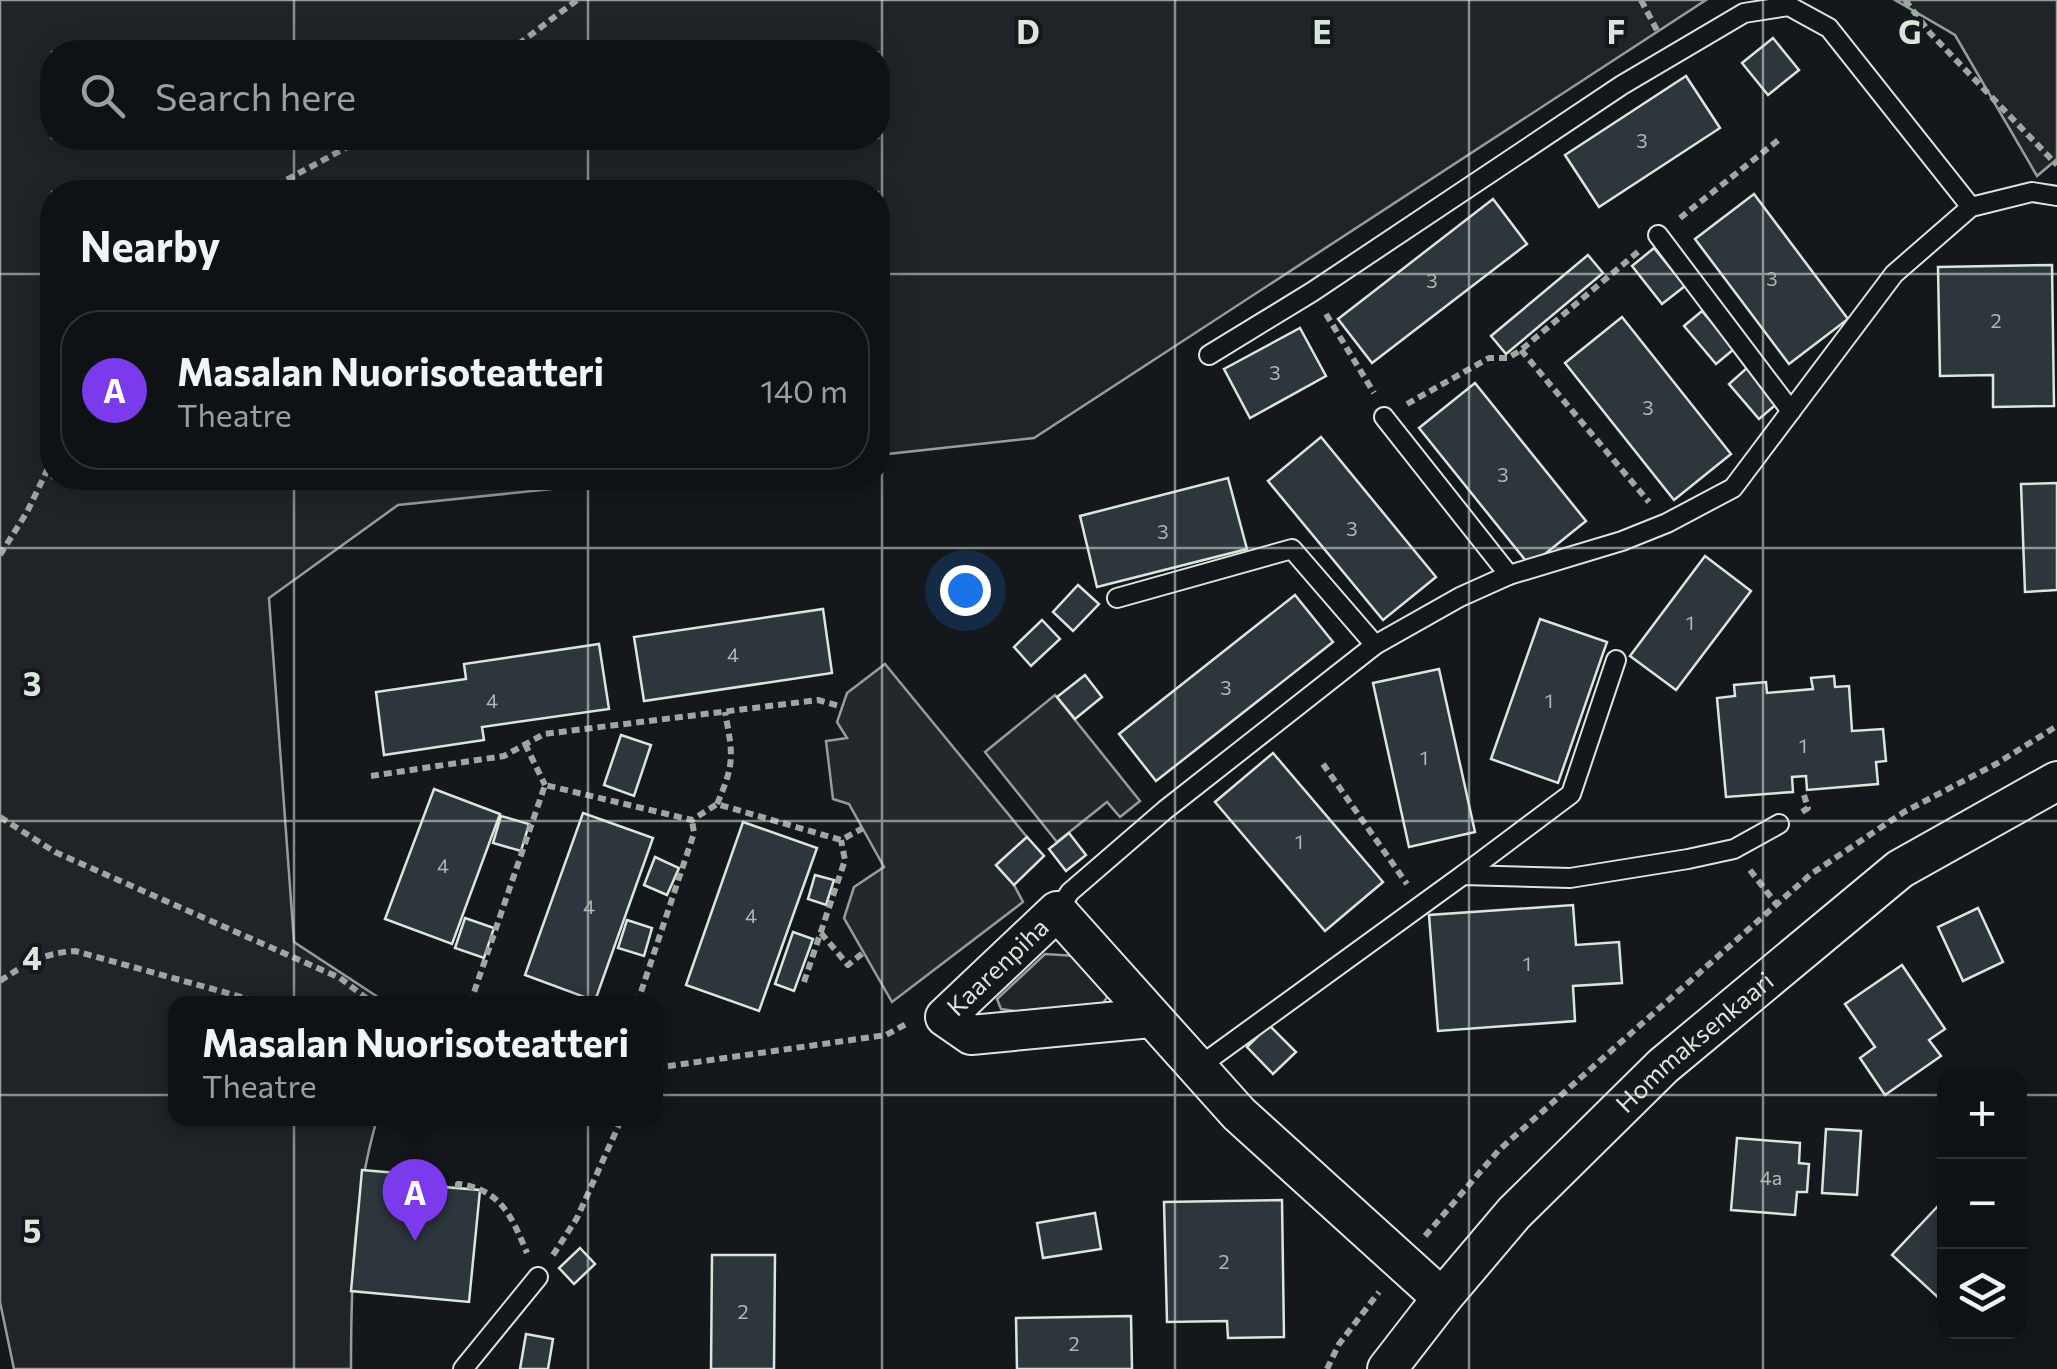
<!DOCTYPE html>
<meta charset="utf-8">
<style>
body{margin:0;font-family:Commissioner,sans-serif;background:#181b1e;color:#f1f3f6}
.controls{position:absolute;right:30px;bottom:30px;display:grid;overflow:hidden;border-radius:20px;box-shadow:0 5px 25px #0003}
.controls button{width:90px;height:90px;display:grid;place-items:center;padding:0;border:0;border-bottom:2px solid #2f3234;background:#0f1215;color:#f1f3f6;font:50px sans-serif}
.you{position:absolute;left:965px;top:590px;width:35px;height:35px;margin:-25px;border:8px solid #fff;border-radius:50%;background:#1a73e8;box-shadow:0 0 0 15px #1a73e833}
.badge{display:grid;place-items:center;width:65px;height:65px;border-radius:50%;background:#7c3aed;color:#fff;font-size:32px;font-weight:700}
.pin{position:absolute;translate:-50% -82px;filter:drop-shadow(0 2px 5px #0008)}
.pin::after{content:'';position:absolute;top:52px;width:35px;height:30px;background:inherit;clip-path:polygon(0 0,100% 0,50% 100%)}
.popup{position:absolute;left:168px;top:996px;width:495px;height:130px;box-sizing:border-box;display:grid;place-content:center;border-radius:20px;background:#0f1215;filter:drop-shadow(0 2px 8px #0005);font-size:32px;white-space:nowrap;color:#9b9ea0}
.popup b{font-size:38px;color:#f1f3f6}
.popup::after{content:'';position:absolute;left:50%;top:100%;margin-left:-20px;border:20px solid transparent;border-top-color:#0f1215}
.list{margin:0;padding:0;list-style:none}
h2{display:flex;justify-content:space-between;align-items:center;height:130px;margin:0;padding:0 40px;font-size:42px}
h2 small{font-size:32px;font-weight:400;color:#9b9ea0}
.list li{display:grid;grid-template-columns:65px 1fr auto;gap:30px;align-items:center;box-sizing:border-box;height:160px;margin:0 20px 20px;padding:0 20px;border:2px solid #2f3234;border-radius:40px}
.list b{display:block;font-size:38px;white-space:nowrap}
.list p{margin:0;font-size:32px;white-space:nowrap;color:#9b9ea0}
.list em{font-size:32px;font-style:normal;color:#9b9ea0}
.icon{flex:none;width:55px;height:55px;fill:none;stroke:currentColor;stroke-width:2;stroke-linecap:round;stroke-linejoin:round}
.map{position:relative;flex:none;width:2057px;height:1369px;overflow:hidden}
.search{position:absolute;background:#0f1215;box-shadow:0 5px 25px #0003;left:40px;top:40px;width:850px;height:110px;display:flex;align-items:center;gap:25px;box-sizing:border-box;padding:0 35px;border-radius:40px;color:#9b9ea0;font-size:38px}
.panel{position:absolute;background:#0f1215;box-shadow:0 5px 25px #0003;left:40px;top:180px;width:850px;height:310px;border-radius:40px}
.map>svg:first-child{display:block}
.green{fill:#202428;stroke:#939e99;stroke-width:2.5;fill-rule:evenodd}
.parking{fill:#24282b;stroke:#939e99;stroke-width:2.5}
.building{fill:#2c363c;stroke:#d8e6dc;stroke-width:2.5}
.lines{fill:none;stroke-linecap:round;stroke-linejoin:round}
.service-casing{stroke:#d8e6dc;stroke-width:22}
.minor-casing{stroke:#d8e6dc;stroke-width:42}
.path{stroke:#9da8a2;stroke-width:6;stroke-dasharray:8 5;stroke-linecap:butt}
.service{stroke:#14181c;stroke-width:18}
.minor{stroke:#14181c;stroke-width:38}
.grid{fill:none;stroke:#d8e6dc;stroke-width:2.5;stroke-opacity:0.55}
.labels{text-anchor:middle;stroke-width:8;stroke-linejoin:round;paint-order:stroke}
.number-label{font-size:20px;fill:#adbab4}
.street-label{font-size:25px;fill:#d8e6dc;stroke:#14181c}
.grid-label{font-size:32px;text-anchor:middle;font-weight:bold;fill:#d8e6dc;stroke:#14181c;stroke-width:8;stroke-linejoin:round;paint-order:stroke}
</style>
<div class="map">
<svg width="2057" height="1369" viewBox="0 0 2057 1369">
<rect width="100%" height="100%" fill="#14181c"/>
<g class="green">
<path d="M0,0H1706L1034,438L878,455V192H52V478H658L398,505L269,598L294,942L387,1003L175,1004V1118L377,1119C353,1202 351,1283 351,1369H14L0,1302ZM878,52V138H52V52Z"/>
<path d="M1895,0H2057V159L2037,176L1955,35Z"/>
<path d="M1045,954L1076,956L1108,996L1099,1009L1021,1012L1001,1009L997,999Z"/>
</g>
<g class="parking">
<path d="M885,664L1027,837L996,865L1014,885L1023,902L892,1002L844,918L854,887L884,867L849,804L833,799L826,741L847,738L837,722L847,693Z"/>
<path d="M1055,695L1140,801L1120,817L1107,802L1057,842L985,752Z"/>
</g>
<g class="building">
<path d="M1773,38L1799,70L1768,95L1742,63Z"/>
<path d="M1686,76L1720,128L1599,207L1565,155Z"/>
<path d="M1754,194L1848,319L1789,364L1695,239Z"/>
<path d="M1493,199L1527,244L1372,363L1338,319Z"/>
<path d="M1654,248L1685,286L1662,304L1632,266Z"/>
<path d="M1588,255L1603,273L1506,354L1491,336Z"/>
<path d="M2052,265L2054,406L1993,407V375L1940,376L1938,267Z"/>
<path d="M1702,311L1734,349L1716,364L1684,326Z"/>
<path d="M1622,317L1731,454L1674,500L1565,363Z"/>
<path d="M1300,328L1326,376L1250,418L1224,369Z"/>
<path d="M1748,367L1779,402L1759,419L1729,384Z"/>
<path d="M1475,383L1586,521L1530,566L1419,428Z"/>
<path d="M1321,437L1436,577L1383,620L1268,481Z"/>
<path d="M1228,478L1247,549L1097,587L1080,516Z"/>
<path d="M2057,483V590L2025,592L2021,484Z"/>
<path d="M1705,556L1751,591L1676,690L1630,656Z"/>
<path d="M1078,585L1099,604L1073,631L1053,612Z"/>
<path d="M1295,595L1333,642L1156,781L1119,734Z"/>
<path d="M823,609L832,673L644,701L634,637Z"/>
<path d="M1540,619L1607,642L1558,783L1491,759Z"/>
<path d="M1042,620L1060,639L1031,666L1014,647Z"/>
<path d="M599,644L609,709L482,727L484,740L384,755L376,692L466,679L464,664Z"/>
<path d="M1439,669L1475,832L1409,847L1373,683Z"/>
<path d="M1085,675L1102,697L1075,719L1057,697Z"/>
<path d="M1834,676L1835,687L1849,686L1852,731L1883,729L1886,761L1876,762L1878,784L1807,790L1806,776L1792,777L1793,792L1726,797L1717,698L1735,696L1734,685L1766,682L1767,693L1813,689L1811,678Z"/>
<path d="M621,735L651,745L634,796L604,785Z"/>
<path d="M1273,753L1383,882L1325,931L1215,802Z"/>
<path d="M434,789L500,814L452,944L385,919Z"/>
<path d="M583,813L653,838L595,1001L525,975Z"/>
<path d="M501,816L529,824L521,851L493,843Z"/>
<path d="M743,822L817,848L759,1011L686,985Z"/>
<path d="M1069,833L1086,855L1066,871L1049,849Z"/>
<path d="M1027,837L1044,856L1014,885L996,865Z"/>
<path d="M655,857L679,868L667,895L644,885Z"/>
<path d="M815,875L834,880L826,905L808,899Z"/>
<path d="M1573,905L1576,945L1619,942L1622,983L1573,986L1575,1021L1438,1031L1429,915Z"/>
<path d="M1978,908L2003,962L1963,981L1938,927Z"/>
<path d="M465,918L494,928L484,958L455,948Z"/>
<path d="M627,920L652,928L644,956L618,948Z"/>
<path d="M793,932L813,939L794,991L775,984Z"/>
<path d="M1902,965L1945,1029L1929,1040L1941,1056L1885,1095L1860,1058L1875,1047L1845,1004Z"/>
<path d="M1269,1025L1296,1052L1273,1074L1247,1047Z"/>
<path d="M1826,1129L1861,1131L1857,1195L1822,1193Z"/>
<path d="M1737,1138L1800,1143L1799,1163L1809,1164L1807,1192H1797L1795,1215L1731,1210Z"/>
<path d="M362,1170L420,1175V1185L480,1190L469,1302L351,1291Z"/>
<path d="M1282,1200L1284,1337L1228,1338L1227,1321L1167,1322L1164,1202Z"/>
<path d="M1938,1206L1944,1212L1943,1302L1892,1255Z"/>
<path d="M1095,1213L1101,1249L1043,1258L1037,1223Z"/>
<path d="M580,1248L595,1264L574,1284L559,1268Z"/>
<path d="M712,1255H775L774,1369H711Z"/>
<path d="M1131,1316L1132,1369H1017L1016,1318Z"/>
<path d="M526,1334L553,1339L548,1369H520Z"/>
</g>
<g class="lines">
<g class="service-casing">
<g id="service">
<path d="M1658,235L1791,411"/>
<path d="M1209,355L1312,292L1622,85L1744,13L1789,6L1829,28L1971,207"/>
<path d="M1384,417L1509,575"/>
<path d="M1117,598L1292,549L1375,645"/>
<path d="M1463,875L1571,794L1616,660"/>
<path d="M1057,911L1070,892L1165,810L1375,645L1460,597L1509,575L1622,541L1667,523L1733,488L1894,274L1971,207L2032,192L2057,196"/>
<path d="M1197,1068L1463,875L1570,878L1688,859L1734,849L1779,824"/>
<path d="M463,1369L538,1277"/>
</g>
</g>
<g class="minor-casing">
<g id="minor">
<path id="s1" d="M1151,1018L971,1035L945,1017L1057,911L1239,1114L1442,1298"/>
<path id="s2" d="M1387,1369L1442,1298L1514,1213L1663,1066L1900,869L2057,781"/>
</g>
</g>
<g class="path">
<path d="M1641,0L1659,34"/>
<path d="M1905,0L1930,33L2057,165"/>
<path d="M508,52L577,0"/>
<path d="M264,192L364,138"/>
<path d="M1680,218L1781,138"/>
<path d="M1326,314L1374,393"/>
<path d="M1521,350L1649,502"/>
<path d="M1407,404L1489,358H1508L1521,350L1639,251"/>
<path d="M0,555L27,512L52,460"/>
<path d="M525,744L545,785"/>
<path d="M1323,764L1407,884"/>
<path d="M371,776L504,756L544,734L818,700L843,707"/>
<path d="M717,804C735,763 733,755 725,712"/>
<path d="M1802,812L1808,808L1804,795"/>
<path d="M0,817L55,852L340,978L374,1004"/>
<path d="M1750,870L1777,905"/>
<path d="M821,933L848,965L864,952"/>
<path d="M0,981C25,964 44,953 75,951L267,1004"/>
<path d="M804,982L845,860L841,840"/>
<path d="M470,1004L545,785L692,820L717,804L841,840L863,828"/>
<path d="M637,1004L694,833L692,820"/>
<path d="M655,1068L886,1035L908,1023"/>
<path d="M458,1188V1184C501,1189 512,1217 527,1253"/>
<path d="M1425,1236L1499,1150L1811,874L1904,812L1996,764L2057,726"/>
<path d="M553,1255L577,1218L622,1118"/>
<path d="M1327,1369L1339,1344L1379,1292"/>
</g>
<use href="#service" class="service"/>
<use href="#minor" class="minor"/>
</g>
<path class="grid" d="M294,0V52M588,0V52M882,0V1369M1175,0V1369M1469,0V1369M1763,0V1369M294,138V192M588,138V192M0,274H52M878,274H2057M294,478V1369M588,478V1369M0,548H2057M0,821H2057M0,1095H1944M2020,1095H2057"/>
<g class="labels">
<g class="number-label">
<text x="1642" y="148">3</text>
<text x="1772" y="286">3</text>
<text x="1432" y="288">3</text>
<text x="1996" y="328">2</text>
<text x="1275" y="380">3</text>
<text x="1648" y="415">3</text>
<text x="1503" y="482">3</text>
<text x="1352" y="536">3</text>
<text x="1163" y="539">3</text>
<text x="1690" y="630">1</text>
<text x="733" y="662">4</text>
<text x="1226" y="695">3</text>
<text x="492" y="708">4</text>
<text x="1549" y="708">1</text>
<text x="1803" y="753">1</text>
<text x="1424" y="765">1</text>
<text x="1299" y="849">1</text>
<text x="443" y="873">4</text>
<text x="589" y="914">4</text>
<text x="751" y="923">4</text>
<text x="1527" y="971">1</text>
<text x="1771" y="1185">4a</text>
<text x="1224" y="1269">2</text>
<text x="743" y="1319">2</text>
<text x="1074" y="1351">2</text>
</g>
<g class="street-label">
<text dy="9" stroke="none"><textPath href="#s1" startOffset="285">Kaarenpiha</textPath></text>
<text dy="9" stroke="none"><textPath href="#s2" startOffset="450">Hommaksenkaari</textPath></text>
</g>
</g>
<g class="grid-label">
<text x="1028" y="44">D</text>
<text x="1322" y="44">E</text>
<text x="1616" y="44">F</text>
<text x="1910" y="44">G</text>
<text x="32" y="696">3</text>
<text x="32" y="970">4</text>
<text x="32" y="1243">5</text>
</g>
</svg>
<div class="controls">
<button>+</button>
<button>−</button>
<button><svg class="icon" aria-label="layers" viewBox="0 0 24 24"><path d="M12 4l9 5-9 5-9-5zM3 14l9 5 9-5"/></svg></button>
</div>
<div class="you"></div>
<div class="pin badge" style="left:415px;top:1241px">A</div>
<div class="popup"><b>Masalan Nuorisoteatteri</b>Theatre</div>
<div class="search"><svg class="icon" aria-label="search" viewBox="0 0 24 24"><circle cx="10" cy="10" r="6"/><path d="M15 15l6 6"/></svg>Search here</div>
<section class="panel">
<h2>Nearby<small></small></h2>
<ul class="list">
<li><span class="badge">A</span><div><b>Masalan Nuorisoteatteri</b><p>Theatre</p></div><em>140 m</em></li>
</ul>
</section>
</div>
